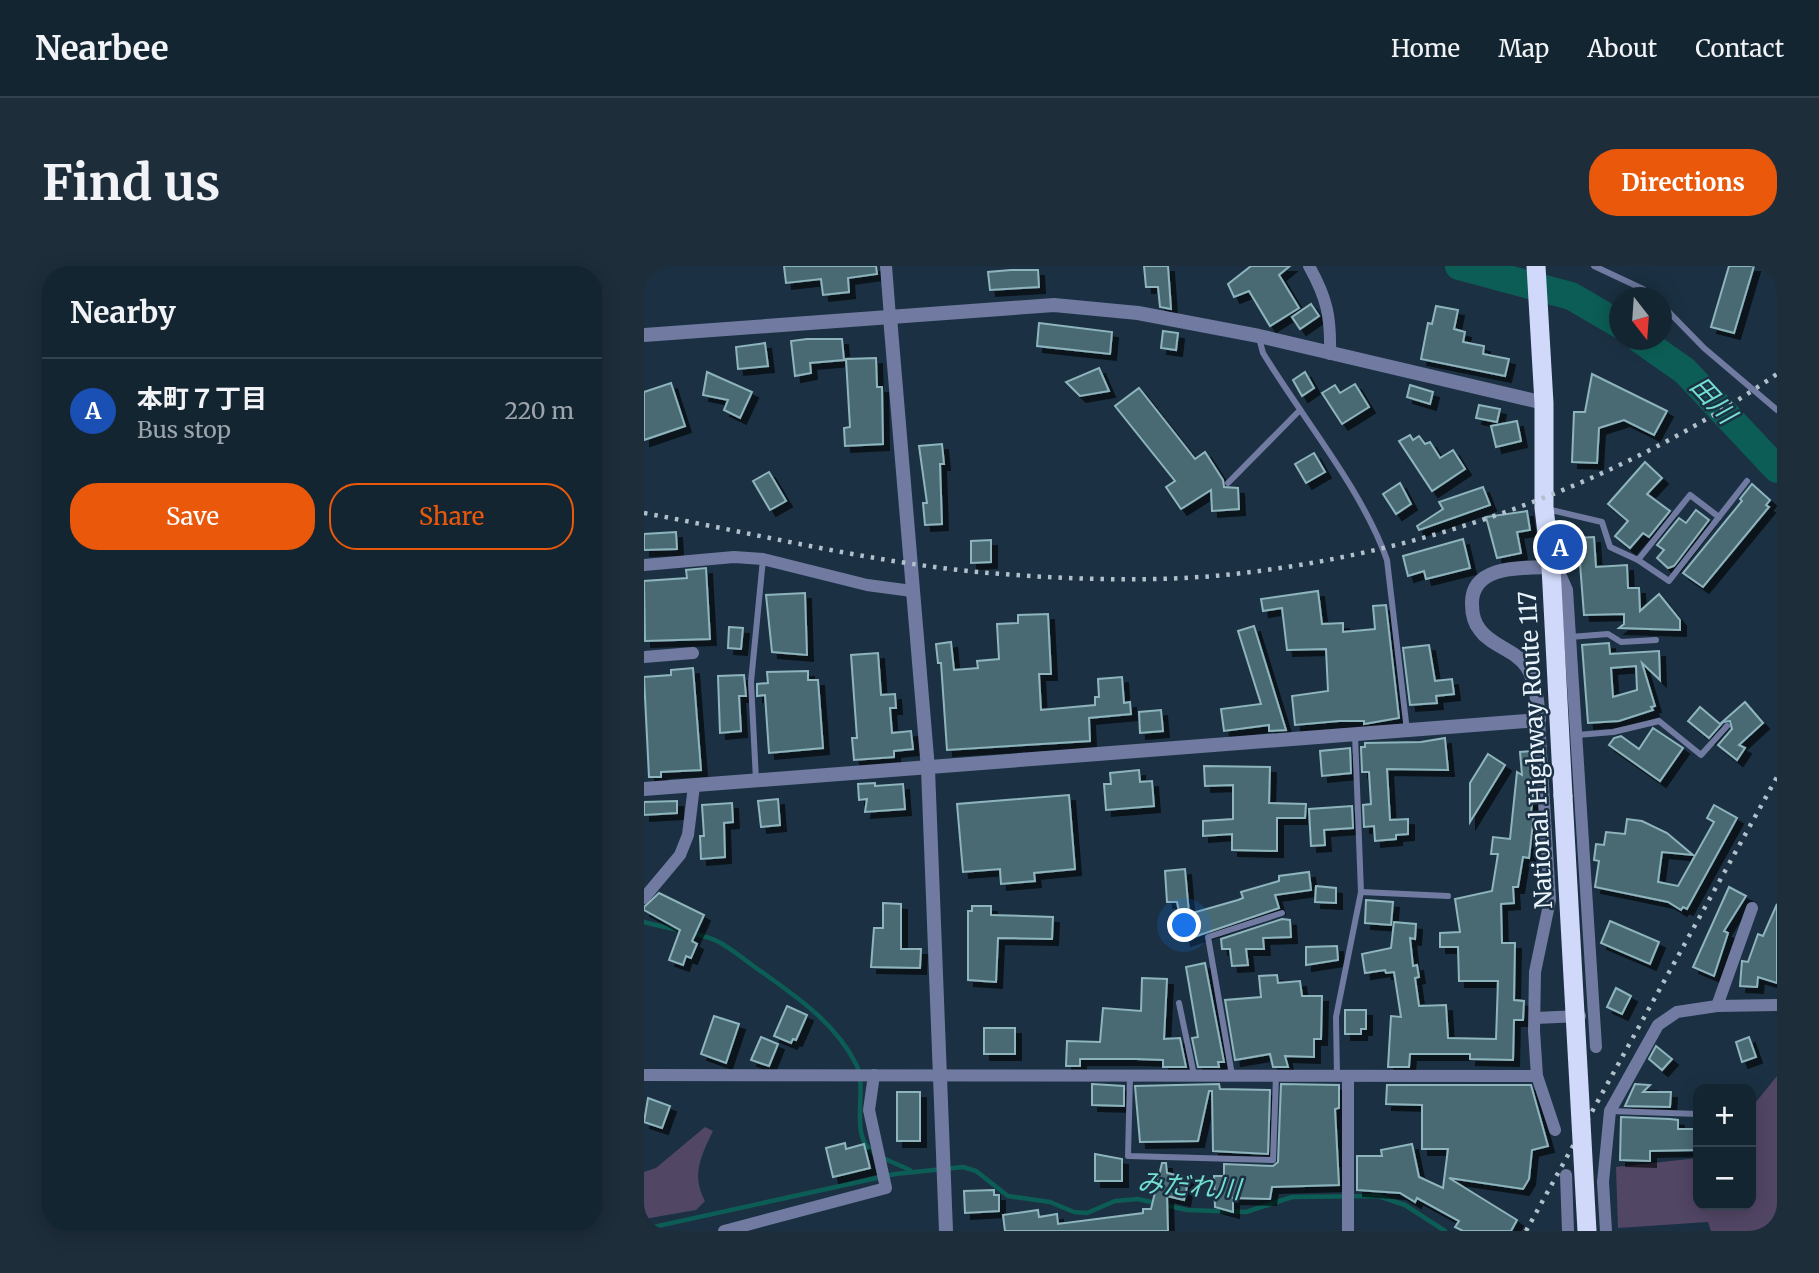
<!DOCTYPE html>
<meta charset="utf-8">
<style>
body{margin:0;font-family:Merriweather,"Noto Sans JP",serif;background:#1d2d3a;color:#f1f3f6}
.controls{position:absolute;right:21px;bottom:21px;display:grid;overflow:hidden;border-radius:14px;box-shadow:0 4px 18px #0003}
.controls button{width:63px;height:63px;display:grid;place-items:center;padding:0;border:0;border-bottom:2px solid #33424d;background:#142532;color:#f1f3f6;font:35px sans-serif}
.compass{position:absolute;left:965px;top:21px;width:63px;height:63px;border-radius:50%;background:#142532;box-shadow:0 4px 18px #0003;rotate:163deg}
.you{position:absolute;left:541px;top:660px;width:24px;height:24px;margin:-18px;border:5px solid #fff;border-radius:50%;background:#1a73e8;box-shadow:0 0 0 10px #1a73e833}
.badge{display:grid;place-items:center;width:46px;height:46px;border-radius:50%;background:#ea580c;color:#fff;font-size:23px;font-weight:700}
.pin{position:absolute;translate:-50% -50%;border:4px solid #fff;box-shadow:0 2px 7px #0006}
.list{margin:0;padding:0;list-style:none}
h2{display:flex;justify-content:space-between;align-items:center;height:91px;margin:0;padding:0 28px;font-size:30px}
h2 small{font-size:23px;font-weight:400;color:#9da5ac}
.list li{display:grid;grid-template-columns:46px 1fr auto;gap:21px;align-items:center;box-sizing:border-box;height:105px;padding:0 28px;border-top:2px solid #33424d}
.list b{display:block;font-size:26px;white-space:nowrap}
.list p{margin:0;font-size:23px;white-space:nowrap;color:#9da5ac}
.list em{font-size:23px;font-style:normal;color:#9da5ac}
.actions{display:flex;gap:14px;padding:21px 28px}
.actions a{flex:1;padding:16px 0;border:2px solid #ea580c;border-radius:28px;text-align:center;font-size:24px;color:#ea580c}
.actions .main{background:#ea580c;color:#fff}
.map{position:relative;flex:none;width:1133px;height:965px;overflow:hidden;border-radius:28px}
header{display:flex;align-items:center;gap:42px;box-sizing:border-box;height:98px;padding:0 35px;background:#142532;border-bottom:2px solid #33424d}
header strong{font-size:33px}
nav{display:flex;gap:38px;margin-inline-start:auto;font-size:24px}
.intro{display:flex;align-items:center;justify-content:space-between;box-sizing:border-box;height:168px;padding:0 42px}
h1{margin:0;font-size:49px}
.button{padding:18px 32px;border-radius:28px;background:#ea580c;color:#fff;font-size:24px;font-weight:700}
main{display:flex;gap:42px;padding:0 42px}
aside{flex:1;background:#142532;border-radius:28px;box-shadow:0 4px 18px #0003}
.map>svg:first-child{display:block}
.green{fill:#524665}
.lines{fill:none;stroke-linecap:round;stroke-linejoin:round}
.stream{stroke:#0c5d55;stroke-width:4.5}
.river{stroke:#0c5d55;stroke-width:28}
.building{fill:#486b73;stroke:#8eb4bd;stroke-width:2;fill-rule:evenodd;filter:url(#shadow)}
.service{stroke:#717ba1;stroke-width:6}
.minor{stroke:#717ba1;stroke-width:12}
.tertiary{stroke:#717ba1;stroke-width:14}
.trunk{stroke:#d0d9fa;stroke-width:19}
.rail{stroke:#b2c0cb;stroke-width:4.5;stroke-dasharray:3.5 7;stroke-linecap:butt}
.trunk-bridge{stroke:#d0d9fa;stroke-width:19}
.labels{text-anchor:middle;stroke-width:5;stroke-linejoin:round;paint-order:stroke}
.street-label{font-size:24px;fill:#e9f4fd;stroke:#1b3143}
.water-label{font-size:26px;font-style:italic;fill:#72dfd1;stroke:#1b3143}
</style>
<header>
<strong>Nearbee</strong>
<nav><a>Home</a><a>Map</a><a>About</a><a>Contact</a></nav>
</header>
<div class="intro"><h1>Find us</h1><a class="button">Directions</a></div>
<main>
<aside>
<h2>Nearby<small></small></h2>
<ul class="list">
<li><span class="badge" style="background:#1a4fb4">A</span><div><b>本町７丁目</b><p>Bus stop</p></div><em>220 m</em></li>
</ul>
<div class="actions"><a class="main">Save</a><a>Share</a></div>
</aside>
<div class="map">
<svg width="1133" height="965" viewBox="0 0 1133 965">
<defs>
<filter id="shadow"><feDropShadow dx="6" dy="6" stdDeviation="0" flood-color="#0009"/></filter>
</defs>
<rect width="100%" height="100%" fill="#1b3143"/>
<g class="green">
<path d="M1133,810V957L1120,965H1067L1064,956L974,962L972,901L1054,892V939H1107V887L1112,836Z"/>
<path d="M61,861L69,865C57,890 47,909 61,935L52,944L0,953V906L12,902Z"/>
</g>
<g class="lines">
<g class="stream">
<path d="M0,656C23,663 50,665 73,675C85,681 97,691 108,699C147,727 190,754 212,798C225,823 203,871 231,888"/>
<path d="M239,892L266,904"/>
<path d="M0,963L251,908L319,901L332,905L364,930L406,936L430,946L443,947L471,935L494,933L543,944L602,946L648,931L734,930L761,939L801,965"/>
</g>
<g class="river">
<path d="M815,0L927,30L975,58"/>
<path d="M997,74L1041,105L1133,203"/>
</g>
</g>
<g class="building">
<path d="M140,0H232L233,8L204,12L205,26L179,29L177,13L142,17Z"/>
<path d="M500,0H524L527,43L516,41L514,21H502Z"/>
<path d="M607,0H646L635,9L655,42L626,60L605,25L590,31L584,18Z"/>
<path d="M1085,0H1110L1090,67L1067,61Z"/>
<path d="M367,4H394L395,21L346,24L344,6Z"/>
<path d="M667,38L675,50L656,63L648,51Z"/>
<path d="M792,40L814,44L810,63L821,66L819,76L840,80L839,88L865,93L861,110L777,93L784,57L788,58Z"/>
<path d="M395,57L468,66L466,88L393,80Z"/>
<path d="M519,65L534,67L532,84L517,82Z"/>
<path d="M163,73H198L200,94L166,97L167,107L151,110L147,75Z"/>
<path d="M121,77L124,100L94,103L92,81Z"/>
<path d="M232,92L233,121H238L239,178L201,180L200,162L206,161L202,93Z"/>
<path d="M455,102L465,125L436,130L422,116Z"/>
<path d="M63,106L108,126L96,152L80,144L84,134L59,129Z"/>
<path d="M661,106L670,122L658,130L649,114Z"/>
<path d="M948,108L1023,145L1010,169L980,154L955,162L953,197L928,196L930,146H941Z"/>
<path d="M27,117L41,160L0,174V126Z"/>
<path d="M711,118L725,141L698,158L678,127L691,119L696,127Z"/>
<path d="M766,119L789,126L786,138L763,131Z"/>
<path d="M495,122L551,193L561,186L579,214L580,221L594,222L595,243L568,245L567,224L537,243L522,221L531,215L471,140Z"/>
<path d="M835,139L856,143L853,156L832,152Z"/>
<path d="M873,155L877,175L852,181L847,160Z"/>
<path d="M766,169L769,174L775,170L781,178L786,176L796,192L809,184L821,203L788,225L755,175Z"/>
<path d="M298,178L300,198H296L298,258L281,259L279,237H283L275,180Z"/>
<path d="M670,187L681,206L662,217L651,198Z"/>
<path d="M1001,196L1018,212L1003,228L1026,245L1005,271L999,267L986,282L971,270L984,255L964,238Z"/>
<path d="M125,206L142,235L126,244L109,215Z"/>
<path d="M756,217L767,238L752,248L739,228Z"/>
<path d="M1108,218L1126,234L1122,239L1125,241L1059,321L1039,307L1098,235L1096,233Z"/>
<path d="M839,221L846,239L775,264L773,260L799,243L795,236Z"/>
<path d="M1052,244L1065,254L1030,300L1024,302L1013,292L1020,284L1013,279L1035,252L1042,257Z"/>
<path d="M883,245L886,264L873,266L877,287L853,292L842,251Z"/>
<path d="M32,266L33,283L0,284V268Z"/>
<path d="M950,271L952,301L983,299L984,322H995L996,345L1015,328L1036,354V364L975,362L980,358V348L940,349L934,272Z"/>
<path d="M819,273L826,302L782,313L780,305L764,310L759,290Z"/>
<path d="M347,274V296L327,297V275Z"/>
<path d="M62,302L66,373L1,375L0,315L43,312L42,304Z"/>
<path d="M674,325L678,358L699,357V366L731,363L729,340L742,339L755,452L720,458V455H695L651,459L648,430L684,425L682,383L643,384L638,342L619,345L617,333Z"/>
<path d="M161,327L163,389L128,386L122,329Z"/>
<path d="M404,348L407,408H395L397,444L451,439V431H455L454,413L478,411L480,437L486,436L487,448L445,452L446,475L303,484L297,397H294L292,378L307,376L310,404L334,402L333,395L355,393L353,358L374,357V349Z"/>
<path d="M610,360L642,464L625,465V459L580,465L577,443L617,438L594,365Z"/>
<path d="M85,361L99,362L97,383L84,382Z"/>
<path d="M965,377L966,388L1015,385L1016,414L998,397L1011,440L1007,441L1009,444L975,455L944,457L938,379ZM992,400L993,424L969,431L967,402Z"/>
<path d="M785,379L791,415L808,413L810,428L792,430L793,437L766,439L759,382Z"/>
<path d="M234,387L237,429L251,428L252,442H246L248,467L267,465L269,483L250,485V491L210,494L208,472H213L207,389Z"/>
<path d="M49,402L57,504L17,506V511H5L0,411L27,409V404Z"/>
<path d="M164,405V414H174L179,482L125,487L121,429L113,430V418L124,417L123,406Z"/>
<path d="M100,409L102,430H95L97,465L76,467L74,410Z"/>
<path d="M1101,436L1119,457L1095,479L1101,482L1093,494L1074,479L1088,463L1086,455L1079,456L1065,472L1044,455L1056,441L1076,458Z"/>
<path d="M517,444L519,465L496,467L495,446Z"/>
<path d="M1009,462L1039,482L1016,515L965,479L970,472L977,470L995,483Z"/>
<path d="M801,472L804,504L743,503L746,554L764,553V568L752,569V573L731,575L730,560L720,561L719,539L727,538L725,506H718L717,481H721V477L777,476Z"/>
<path d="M706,482L707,507L678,510L676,485Z"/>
<path d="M888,485L890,520L887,547L890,548L885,592L879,591L874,621H869L870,637L857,638L858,677H871L870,734L880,735L879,754H870L869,794L826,793V788H766L765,801H744L747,750L757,751L750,706L742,707L741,704L721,707L718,688L747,682L750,656L772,658L771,673L766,672L769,700L773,699L775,711L771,712L775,740L802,739L804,772L852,773L854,715H815L814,681H796V667L816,666L811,633L848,625L854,588H847L849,571L866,573L873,506L878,509L876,486Z"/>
<path d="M844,488L861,499L826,556V517Z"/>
<path d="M560,500L626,501L625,537L662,538L661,552H633V585L588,584V568L559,570V555L589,553V519L561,520Z"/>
<path d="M495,504L496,516L508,515L510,540L462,544L460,518H467L466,507Z"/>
<path d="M231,517V520L259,518L261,543L221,546L223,533L215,534L214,518Z"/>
<path d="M425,529L431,603L390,607L391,615L357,618L356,603L319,606L313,538Z"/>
<path d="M134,533L136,559L117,561L114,535Z"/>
<path d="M33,535V547L0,549V536Z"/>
<path d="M88,537L89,556L80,557L81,591L57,593L56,570H60L58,539Z"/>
<path d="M1070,539L1093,552L1043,643L1039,641L1037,644L1024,636L951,621L955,595L950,594L952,578L960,579L962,566L981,568L983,553L998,555L1023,567L1049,589L1018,586L1014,616L1034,620L1070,556L1063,552Z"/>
<path d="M708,540L709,562L680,564L681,579L667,580L665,543Z"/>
<path d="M541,603L545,648L594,634L599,632L597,626L635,615V610L665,606L667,624L631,629L635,642L541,674L533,636H523L521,605Z"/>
<path d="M672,620L692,622V637L671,636Z"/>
<path d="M1085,621L1102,630L1080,665L1084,667L1070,710L1049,701Z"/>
<path d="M15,627L60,649L48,675L53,678L47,692L42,690L39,699L25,694L36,664L0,644V641Z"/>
<path d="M722,634L749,636L747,659L721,657Z"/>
<path d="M239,637L257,638V683H277L276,702L227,701L230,662H239Z"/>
<path d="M1133,638V717L1114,711L1113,721L1096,720L1098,695L1104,696L1114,668L1119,670Z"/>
<path d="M328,640H347V649L409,651L408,673L354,672L352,716L324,714V645H328Z"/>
<path d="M638,653L646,654L647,671L619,672L620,683H602L604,699L588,700L586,683H578L577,673Z"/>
<path d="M966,655L1015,676L1006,698L957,677Z"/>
<path d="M693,680L694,694L662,699V681Z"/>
<path d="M561,697L580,796H574L575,801H554L548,772L554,771L542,701Z"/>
<path d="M633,709L634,717L656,715L658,730H678L677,773H670V791L641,790L644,801H629L626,788L591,794L581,734L617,731L615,710Z"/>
<path d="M498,712L523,713L520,773L536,772L542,801H519V794L492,793H436V800H422L423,775L456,776L459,742L497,745Z"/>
<path d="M972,722L987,730L978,748L963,741Z"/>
<path d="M143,740L163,749L152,774L149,773L147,777L130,770Z"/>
<path d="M701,744H722V763H717V768H701Z"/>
<path d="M70,750L95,758L82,797L57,788Z"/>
<rect x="340" y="762" width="31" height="26"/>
<path d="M117,771L134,778L125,800L107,794Z"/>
<path d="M1105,771L1112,791L1098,796L1092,776Z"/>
<path d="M1012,780L1028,793L1018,804L1005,793Z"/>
<path d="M448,818L480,820V840L448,839Z"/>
<path d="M575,818L576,823L626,824L624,888L569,885L568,825H565L554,875L496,876L491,820Z"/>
<path d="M637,818L695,819V842L691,843L695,919L628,921L626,933L589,932V946L571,941L570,910H580V898L629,900L634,896Z"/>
<path d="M991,818L1006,819L999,826H1027L1026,841L981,840Z"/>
<path d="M743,819H887L904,880L888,884L885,913L879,923L805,912L873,954L867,965H819L811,961L815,955L773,932L771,936L756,927L713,924V890H738L737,884L768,878L775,911L799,922L804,883H778V839L742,838Z"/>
<rect x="253" y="826" width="23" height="49"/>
<path d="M4,832L26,840L18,862L0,856Z"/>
<path d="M977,851L1026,853L1034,854V863H1054V884L1006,885V895L976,894Z"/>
<path d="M201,877L202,883L220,878L226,902L189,911L182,882Z"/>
<path d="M451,888L478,893V915H451Z"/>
<path d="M518,897H522L523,907L545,912L540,934L523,930L524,965H361L359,949L394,944L395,951L413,948L414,958L499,947V943H507Z"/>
<path d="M350,924V929H355V945L321,947L320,925Z"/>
</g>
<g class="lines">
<g class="service">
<path d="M950,0L999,23L1009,32"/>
<path d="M1017,38L1060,82L1133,144"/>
<path d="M615,72L619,87C659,153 718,223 743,294L763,465"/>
<path d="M584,217L655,145"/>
<path d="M903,243L958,256L966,281L994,294L1025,315L1103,215"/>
<path d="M994,294L1046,229L1075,251"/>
<path d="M926,371L964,368L977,376L1012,374"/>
<path d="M933,469L969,466L1015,455L1057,489L1083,460"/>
<path d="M112,514L107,416L119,293"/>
<path d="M717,626L804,630"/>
<path d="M535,737L550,809"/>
<path d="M588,809L564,671L638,647"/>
<path d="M486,810L484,890L629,894L632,810"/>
<path d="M693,810L692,751L717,626L711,469"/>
<path d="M966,845L1054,848"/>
</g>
<g class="minor">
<path d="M242,0L246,51"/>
<path d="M665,0C683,32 687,51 686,88"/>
<path d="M0,299L90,291L119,293L223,319L268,325"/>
<path d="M907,301L916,308L923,324L952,781"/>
<path d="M0,391L49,387"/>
<path d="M895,454L906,634L891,706L890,765L893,810L911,864"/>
<path d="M0,632L36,589L44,569L50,520"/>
<path d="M1073,740L1108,642"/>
<path d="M891,752L936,750"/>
<path d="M0,809L893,810"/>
<path d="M922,909L924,965"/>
<path d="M80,965L242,922L225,844L230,809"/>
<path d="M704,965V810"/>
<path d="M962,965L959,916L966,845L1014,759L1033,746L1073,740L1133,739"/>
</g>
<g class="tertiary">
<path d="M246,51L284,503L302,965"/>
<path d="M0,69L410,39L494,47L615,70L900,137"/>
<path d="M0,523L895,454C893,436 893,417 883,401C872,384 847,380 836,364C830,357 828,347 828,338C827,298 880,302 907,301"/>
</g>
<path class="trunk" d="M892,0L900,137V242L907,301L919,530"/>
<g class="rail">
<path d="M0,247C114,268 229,297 345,307C419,313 495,316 570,310C768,292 969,222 1133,108"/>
<path d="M882,965L1133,511"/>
</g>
<path class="trunk-bridge" d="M919,530L943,965"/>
</g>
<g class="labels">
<g class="street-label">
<text transform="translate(892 484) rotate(-93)" y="8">National Highway Route 117</text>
</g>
<g class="water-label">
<text transform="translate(1069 134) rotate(47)" y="9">田川</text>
<text transform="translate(545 920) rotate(4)" y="9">みだれ川</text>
</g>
</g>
</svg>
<div class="controls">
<button>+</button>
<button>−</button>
</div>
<svg class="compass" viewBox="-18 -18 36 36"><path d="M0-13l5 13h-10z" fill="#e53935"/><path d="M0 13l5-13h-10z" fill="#9da5ac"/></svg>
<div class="you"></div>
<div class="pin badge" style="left:916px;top:281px;background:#1a4fb4">A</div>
</div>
</main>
